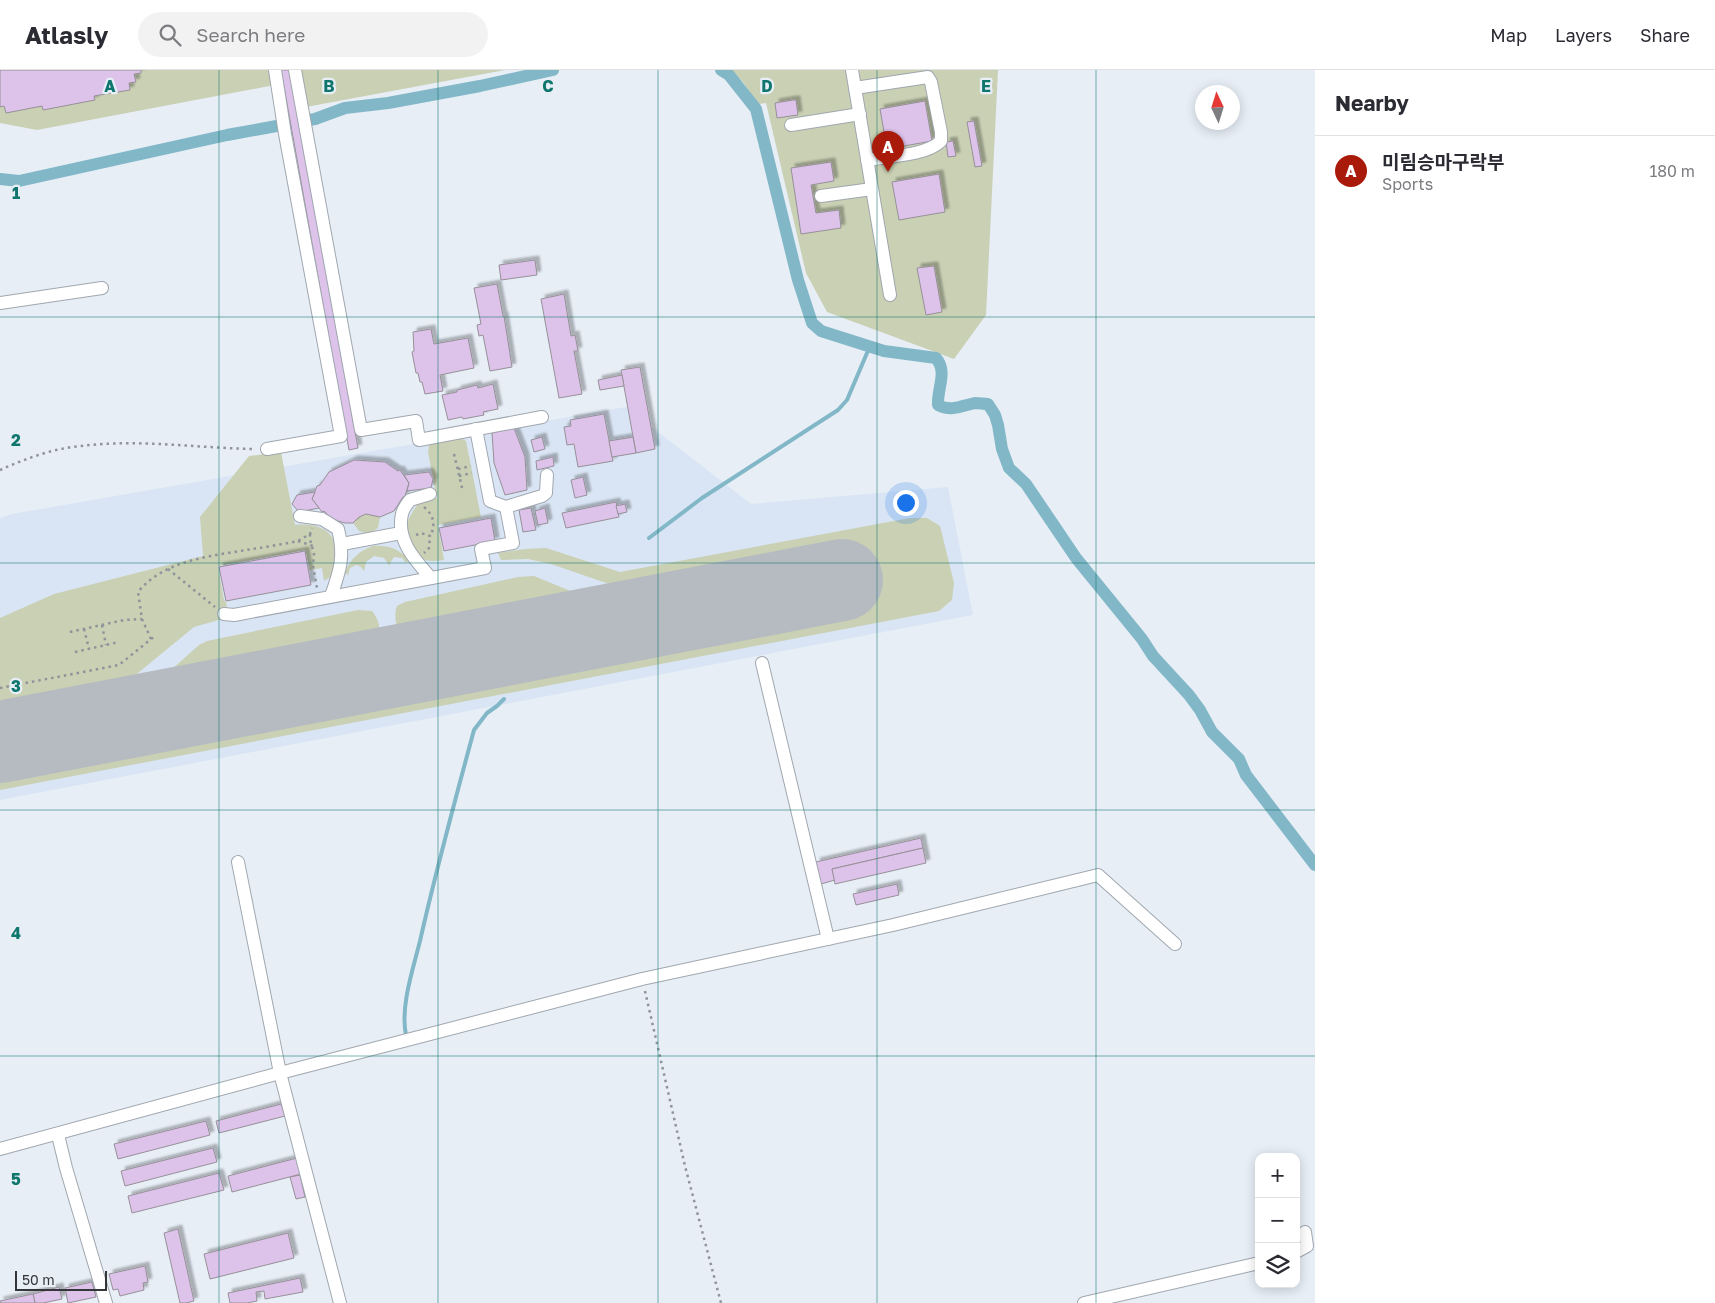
<!DOCTYPE html>
<meta charset="utf-8">
<style>
body{margin:0;font-family:"Golos Text","Noto Sans KR",sans-serif;background:#f2f2f3;color:#2b2b33}
.controls{position:absolute;right:15px;bottom:15px;display:grid;overflow:hidden;border-radius:10px;box-shadow:0 2px 12px #0003}
.controls button{width:45px;height:45px;display:grid;place-items:center;padding:0;border:0;border-bottom:1px solid #e1e1e2;background:#fff;color:#2b2b33;font:25px sans-serif}
.compass{position:absolute;left:1195px;top:15px;width:45px;height:45px;border-radius:50%;background:#fff;box-shadow:0 2px 12px #0003;rotate:356deg}
.scale{position:absolute;left:15px;bottom:12px;width:92px;box-sizing:border-box;padding-left:5px;border:2px solid #34363a;border-top:0;font-size:14px;line-height:18px;white-space:nowrap;color:#34363a;-webkit-text-stroke:4px #e7eef6;paint-order:stroke}
.you{position:absolute;left:905px;top:432px;width:18px;height:18px;margin:-12px;border:4px solid #fff;border-radius:50%;background:#1a73e8;box-shadow:0 0 0 8px #1a73e833}
.badge{display:grid;place-items:center;width:32px;height:32px;border-radius:50%;background:#aa1a0a;color:#fff;font-size:16px;font-weight:700}
.pin{position:absolute;translate:-50% -41px;filter:drop-shadow(0 1px 2px #0008)}
.pin::after{content:'';position:absolute;top:26px;width:18px;height:15px;background:inherit;clip-path:polygon(0 0,100% 0,50% 100%)}
.list{margin:0;padding:0;list-style:none}
h2{display:flex;justify-content:space-between;align-items:center;height:65px;margin:0;padding:0 20px;font-size:21px}
h2 small{font-size:16px;font-weight:400;color:#7c7c81}
.list li{display:grid;grid-template-columns:32px 1fr auto;gap:15px;align-items:center;box-sizing:border-box;height:70px;padding:0 20px;border-top:1px solid #e1e1e2}
.list b{display:block;font-size:19px;white-space:nowrap}
.list p{margin:0;font-size:16px;white-space:nowrap;color:#7c7c81}
.list em{font-size:16px;font-style:normal;color:#7c7c81}
.icon{flex:none;width:28px;height:28px;fill:none;stroke:currentColor;stroke-width:2;stroke-linecap:round;stroke-linejoin:round}
.map{position:relative;flex:none;width:1315px;height:1233px;overflow:hidden}
header{display:flex;align-items:center;gap:30px;box-sizing:border-box;height:70px;padding:0 25px;background:#fff;border-bottom:1px solid #e1e1e2}
header strong{font-size:24px}
nav{display:flex;gap:28px;margin-inline-start:auto;font-size:18px}
.search{width:350px;height:45px;background:#f2f2f3;display:flex;align-items:center;gap:12px;box-sizing:border-box;padding:0 18px;border-radius:28px;color:#7c7c81;font-size:19px}
main{display:flex}
aside{flex:1;background:#fff}
.map>svg:first-child{display:block}
.built{fill:#d9e5f4}
.green{fill:#c9d0b3}
.lines{fill:none;stroke-linecap:round;stroke-linejoin:round}
.stream{stroke:#81b7c7;stroke-width:4}
.canal{stroke:#81b7c7;stroke-width:12}
.runway{stroke:#b6bbc2;stroke-width:82}
.building{fill:#ddc2ea;stroke:#969098;filter:url(#shadow)}
.minor-casing{stroke:#a0a7af;stroke-width:14}
.path{stroke:#90949a;stroke-width:2.5;stroke-dasharray:2.5 4;stroke-linecap:butt}
.minor{stroke:#fff;stroke-width:12}
.grid{fill:none;stroke:#0f766e;stroke-width:1;stroke-opacity:0.55}
.grid-label{font-size:16px;text-anchor:middle;font-weight:bold;fill:#0f766e;stroke:#e7eef6;stroke-width:4.5;stroke-linejoin:round;paint-order:stroke}
</style>
<header>
<strong>Atlasly</strong>
<div class="search"><svg class="icon" aria-label="search" viewBox="0 0 24 24"><circle cx="10" cy="10" r="6"/><path d="M15 15l6 6"/></svg>Search here</div>
<nav><a>Map</a><a>Layers</a><a>Share</a></nav>
</header>
<main>
<div class="map">
<svg width="1315" height="1233" viewBox="0 0 1315 1233">
<defs>
<filter id="shadow"><feDropShadow dx="4" dy="-4" stdDeviation="1" flood-color="#0004"/></filter>
</defs>
<rect width="100%" height="100%" fill="#e7eef6"/>
<path class="built" d="M626,337L751,434L948,417L973,545L0,730V448L12,444Z"/>
<g class="green">
<path d="M0,0H505L306,37L301,10L37,60L0,53Z"/>
<path d="M731,0H998L986,245L954,289L827,242L806,203L766,33L758,34L743,12Z"/>
<path d="M461,368L466,371L481,447L438,455L444,490C426,493 416,490 411,471C409,465 407,458 408,451C410,445 415,439 418,433L437,428L428,382L429,375L432,370Z"/>
<path d="M281,382L295,455C312,453 332,457 336,477C338,485 334,496 333,505L324,511L322,498L310,500L305,480L218,496L224,530L226,532L229,547L194,557L99,635L0,652V548L54,524L203,486L200,447L249,386Z"/>
<path d="M366,444L380,447L378,458L369,464L359,461L353,453L359,447Z"/>
<path d="M910,448H927L940,456L954,513L952,530L939,541L0,720V690L852,530L844,490L647,527L551,494L528,489L501,490L498,483L525,479L546,478L620,502Z"/>
<path d="M373,476C388,475 399,479 409,490L406,493L402,488L394,487L390,493V496L384,488L374,486L366,492L364,501L360,496L356,495L350,498L348,505L345,503C350,489 359,481 373,476Z"/>
<path d="M534,506L585,527L588,531V537L583,541L411,573L402,570C397,559 393,547 397,536L405,532L518,507Z"/>
<path d="M358,540L372,541C380,550 381,564 380,575L373,581L167,621L163,620L159,613L160,610L199,575L207,571Z"/>
</g>
<g class="lines">
<g class="stream">
<path d="M649,468L702,428L838,340L847,330L870,276"/>
<path d="M406,965C400,937 413,899 420,871C436,800 455,730 474,660L487,643L497,636L504,629"/>
</g>
<g class="canal">
<path d="M721,0L729,5L756,39L798,210L812,253L821,261L884,281L936,288C948,302 937,318 938,335C951,342 961,336 975,333C979,333 984,334 988,334L995,345L998,355L1002,379L1009,398L1026,414L1076,488L1142,569L1153,586L1189,625L1200,640L1212,662L1239,689L1246,705L1315,795"/>
<path d="M0,109L19,111L227,65L315,49L345,38L388,33L480,16L553,0"/>
</g>
<path class="runway" d="M0,672L842,510"/>
</g>
<g class="building">
<path d="M0,0H141V3L134,4L136,12L129,13L130,20L94,26L95,30L43,40L42,36L6,43L4,36L0,37Z"/>
<path d="M281,0H290L358,378L349,380Z"/>
<path d="M793,30H796L798,45L777,48L775,33Z"/>
<path d="M925,31L932,71L887,79L880,39Z"/>
<path d="M974,51L982,96L975,97L967,52Z"/>
<path d="M953,71L956,86L948,87L946,72Z"/>
<path d="M831,92L834,111L811,115L816,143L839,140L841,158L801,164L791,98Z"/>
<path d="M939,104L945,142L899,150L892,112Z"/>
<path d="M535,190L537,205L501,210L499,195Z"/>
<path d="M934,196L942,242L926,245L917,198Z"/>
<path d="M497,214L503,246H504L512,297L490,301L483,265L479,266L477,255L481,254L474,218Z"/>
<path d="M564,224L571,266L575,265L578,281H574L582,324L559,328L541,229Z"/>
<path d="M431,259L434,274L468,268L474,298L440,305L443,321L425,324L422,312H420L418,303H416L412,282L414,281L413,262Z"/>
<path d="M640,297L655,379L636,383L621,300Z"/>
<path d="M622,305L624,316L600,320L598,310Z"/>
<path d="M493,314L498,339L483,342L484,345L463,349L462,347L448,350L442,325L457,322V320L477,315L478,318Z"/>
<path d="M604,344L613,391L578,397L574,374L567,375L564,357L571,356L570,350Z"/>
<path d="M514,358L525,387L527,420L505,425L494,393L492,363Z"/>
<path d="M542,367L545,379L534,382L531,370Z"/>
<path d="M633,367L636,383L612,387L609,371Z"/>
<path d="M553,387L554,396L537,400L536,391Z"/>
<path d="M354,390L385,392L398,401L400,400L409,413L405,426L403,427L394,441L380,447L366,444L359,447L353,453H345L338,451L331,448L324,441L322,442L312,429L317,416L320,415L329,402Z"/>
<path d="M429,402L433,409L431,418L407,421L409,413L404,405Z"/>
<path d="M583,407L587,425L575,428L571,410Z"/>
<path d="M315,422L312,429L319,438L299,442L292,434L297,425Z"/>
<path d="M616,432L619,447L566,458L562,443Z"/>
<path d="M625,434L627,442L618,444L616,436Z"/>
<path d="M531,438L536,460L523,462L519,440Z"/>
<path d="M545,438L548,453L538,455L535,441Z"/>
<path d="M491,448L495,471L444,481L439,458Z"/>
<path d="M305,481L311,515L226,531L219,497Z"/>
<path d="M921,768L923,778L832,799L835,810L821,814L816,792Z"/>
<path d="M923,778L926,793L835,814L832,799Z"/>
<path d="M897,814L899,825L856,835L853,824Z"/>
<path d="M281,1034L285,1046L219,1063L216,1051Z"/>
<path d="M206,1051L210,1065L118,1089L114,1074Z"/>
<path d="M213,1078L217,1092L125,1116L121,1101Z"/>
<path d="M297,1088L301,1104L232,1122L228,1106Z"/>
<path d="M219,1103L224,1120L132,1143L128,1126Z"/>
<path d="M300,1105L305,1127L296,1129L290,1107Z"/>
<path d="M178,1159L194,1231L186,1233H180L164,1163Z"/>
<path d="M288,1163L294,1188L210,1209L204,1184Z"/>
<path d="M145,1196L148,1212L143,1213L144,1220L120,1226L118,1219L113,1220L109,1204Z"/>
<path d="M300,1208L303,1222L265,1229L264,1221L256,1222L257,1231L247,1233H230L228,1223Z"/>
<path d="M92,1212L96,1227L68,1233L65,1218Z"/>
<path d="M59,1217L62,1229L43,1233H35L33,1224Z"/>
<path d="M33,1224L35,1233H0V1231Z"/>
</g>
<g class="lines">
<g class="minor-casing">
<g id="minor">
<path d="M295,0L361,360L416,351L419,370L542,347"/>
<path d="M852,0L890,225"/>
<path d="M855,18L928,7L931,12L941,62V71C926,86 888,86 867,90"/>
<path d="M791,55L860,44"/>
<path d="M821,126L872,119"/>
<path d="M0,233L102,218"/>
<path d="M476,359L490,431L506,437L542,426L546,423L547,405"/>
<path d="M267,379L341,366L285,64L275,0"/>
<path d="M430,424L410,430C407,434 403,439 402,444C396,470 415,490 431,508"/>
<path d="M300,446L322,449L338,459C345,486 340,501 331,526"/>
<path d="M342,474L401,463"/>
<path d="M224,544L234,545L485,498L481,479L513,473L506,437"/>
<path d="M762,593L828,869"/>
<path d="M238,792L280,1003L340,1233"/>
<path d="M58,1065L66,1098L106,1233"/>
<path d="M0,1079L280,1003L642,909L893,855L1098,805L1175,874"/>
<path d="M1296,1182L1307,1176L1305,1162"/>
<path d="M1084,1233L1259,1193"/>
</g>
</g>
<g class="path">
<path d="M454,384L463,422"/>
<path d="M458,399L471,396"/>
<path d="M0,400C23,390 48,380 73,377C134,368 194,378 255,379"/>
<path d="M459,406L472,403"/>
<path d="M424,437C434,445 436,456 430,466"/>
<path d="M310,464V469L314,484L313,496L317,518"/>
<path d="M416,465L421,463L430,466L429,478L424,483"/>
<path d="M298,471L313,476"/>
<path d="M168,499L215,537"/>
<path d="M102,555L106,575"/>
<path d="M84,559L89,579"/>
<path d="M70,562L124,550L142,549"/>
<path d="M151,569L142,549L138,522C165,489 213,486 252,479C267,477 283,474 298,471L310,464L312,458"/>
<path d="M75,582L119,572"/>
<path d="M0,618L119,595L156,565"/>
<path d="M645,921L685,1096L721,1233"/>
</g>
<use href="#minor" class="minor"/>
</g>
<path class="grid" d="M219,0V1233M438,0V1233M658,0V1233M877,0V1233M1096,0V1233M0,247H1315M0,493H1315M0,740H1315M0,986H1315"/>
<g class="grid-label">
<text x="110" y="22">A</text>
<text x="329" y="22">B</text>
<text x="548" y="22">C</text>
<text x="767" y="22">D</text>
<text x="986" y="22">E</text>
<text x="16" y="129">1</text>
<text x="16" y="376">2</text>
<text x="16" y="622">3</text>
<text x="16" y="869">4</text>
<text x="16" y="1115">5</text>
</g>
</svg>
<div class="controls">
<button>+</button>
<button>−</button>
<button><svg class="icon" aria-label="layers" viewBox="0 0 24 24"><path d="M12 4l9 5-9 5-9-5zM3 14l9 5 9-5"/></svg></button>
</div>
<svg class="compass" viewBox="-18 -18 36 36"><path d="M0-13l5 13h-10z" fill="#e53935"/><path d="M0 13l5-13h-10z" fill="#7c7c81"/></svg>
<div class="scale">50 m</div>
<div class="you"></div>
<div class="pin badge" style="left:888px;top:102px">A</div>
</div>
<aside>
<h2>Nearby<small></small></h2>
<ul class="list">
<li><span class="badge">A</span><div><b>미림승마구락부</b><p>Sports</p></div><em>180 m</em></li>
</ul>
</aside>
</main>
